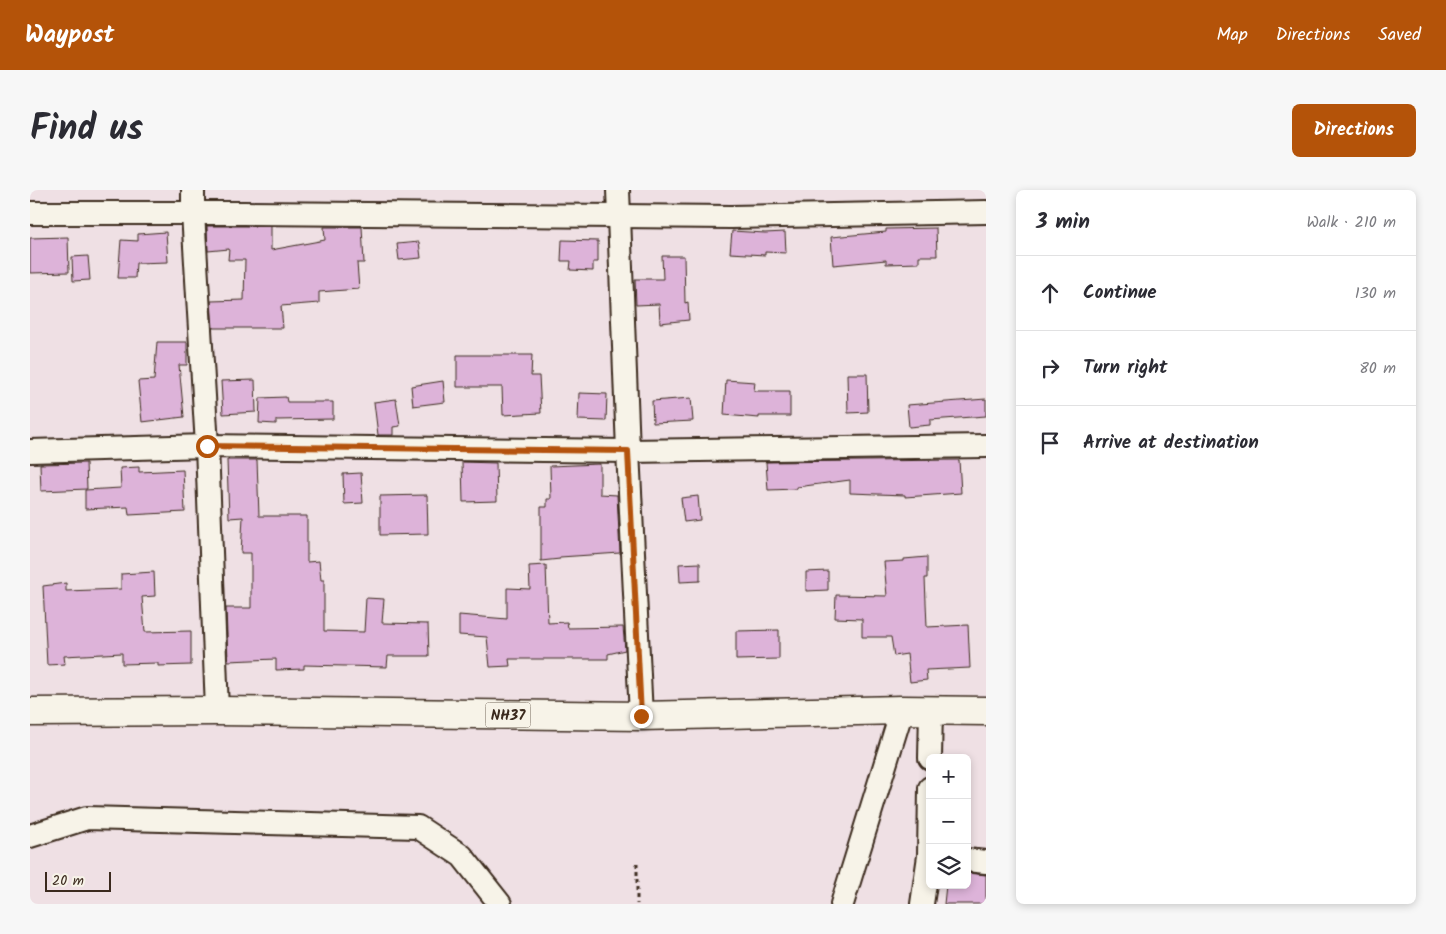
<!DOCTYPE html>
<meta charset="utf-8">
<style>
body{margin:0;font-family:Kalam,sans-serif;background:#f7f7f7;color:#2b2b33}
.controls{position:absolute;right:15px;bottom:15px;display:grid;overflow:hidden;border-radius:8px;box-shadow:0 2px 8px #0003}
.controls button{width:45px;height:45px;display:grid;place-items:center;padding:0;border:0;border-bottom:1px solid #e1e1e2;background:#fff;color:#2b2b33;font:25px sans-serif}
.scale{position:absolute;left:15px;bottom:12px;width:66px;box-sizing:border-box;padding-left:5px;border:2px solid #3b2a1e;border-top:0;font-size:14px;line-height:18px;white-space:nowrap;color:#3b2a1e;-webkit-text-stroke:4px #f7f3e8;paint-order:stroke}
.stop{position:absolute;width:15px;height:15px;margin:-11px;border:4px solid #b45309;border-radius:50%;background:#fff}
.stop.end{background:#b45309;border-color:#fff;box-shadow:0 1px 5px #0008}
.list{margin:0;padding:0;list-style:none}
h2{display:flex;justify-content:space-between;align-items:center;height:65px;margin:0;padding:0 20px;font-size:21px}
h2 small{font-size:16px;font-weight:400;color:#7c7c81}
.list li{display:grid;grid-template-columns:32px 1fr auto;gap:15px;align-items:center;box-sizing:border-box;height:75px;padding:0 20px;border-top:1px solid #e1e1e2}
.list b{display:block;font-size:19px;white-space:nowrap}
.list em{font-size:16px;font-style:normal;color:#7c7c81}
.icon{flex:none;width:28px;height:28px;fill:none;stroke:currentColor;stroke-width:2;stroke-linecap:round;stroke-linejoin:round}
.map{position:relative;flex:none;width:956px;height:714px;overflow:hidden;border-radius:8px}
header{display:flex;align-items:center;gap:30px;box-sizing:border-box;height:70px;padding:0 25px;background:#b45309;color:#fff}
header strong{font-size:24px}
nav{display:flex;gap:28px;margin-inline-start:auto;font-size:18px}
.intro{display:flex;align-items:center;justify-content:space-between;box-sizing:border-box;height:120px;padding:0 30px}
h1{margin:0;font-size:35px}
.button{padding:12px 22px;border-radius:8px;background:#b45309;color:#fff;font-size:18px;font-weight:700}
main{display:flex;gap:30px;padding:0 30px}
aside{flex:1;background:#fff;border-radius:8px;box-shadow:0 2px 8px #0003}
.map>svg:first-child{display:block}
.building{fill:#ddb3d9;stroke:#3b2a1e}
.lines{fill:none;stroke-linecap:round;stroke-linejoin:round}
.minor-casing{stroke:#3b2a1e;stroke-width:26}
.highway-casing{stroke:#3b2a1e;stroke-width:31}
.path{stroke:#3b2a1e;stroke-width:3;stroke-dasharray:4 4;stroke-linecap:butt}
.minor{stroke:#f7f3e8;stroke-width:22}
.highway{stroke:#f7f3e8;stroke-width:28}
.route{stroke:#b45309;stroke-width:6}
.labels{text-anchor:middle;stroke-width:4.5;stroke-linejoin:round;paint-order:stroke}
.shield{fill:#f7f3e8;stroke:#73665b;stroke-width:1}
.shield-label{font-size:15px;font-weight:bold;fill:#3b2a1e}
</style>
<header>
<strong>Waypost</strong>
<nav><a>Map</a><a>Directions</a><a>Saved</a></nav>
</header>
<div class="intro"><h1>Find us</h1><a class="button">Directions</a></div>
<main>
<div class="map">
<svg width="956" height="714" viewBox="0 0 956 714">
<rect width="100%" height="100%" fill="#efe0e4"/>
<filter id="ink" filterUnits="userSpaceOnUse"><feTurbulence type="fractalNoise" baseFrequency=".02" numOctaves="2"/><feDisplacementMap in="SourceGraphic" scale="10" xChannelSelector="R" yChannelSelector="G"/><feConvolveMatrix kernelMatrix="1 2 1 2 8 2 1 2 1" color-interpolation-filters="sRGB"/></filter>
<g filter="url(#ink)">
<g class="building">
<path d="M177,36H241V60L295,50L294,37H332L334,73H327L329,99L289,102V113L251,116L253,138H183L181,111L214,110L215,70H198L199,59L178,61Z"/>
<path d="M906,38L907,66H889V73L856,74V70L803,75L801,47L856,42V39Z"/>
<path d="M702,41L735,43L755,42L756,63L735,62V65L700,63Z"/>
<path d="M136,42L138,72L106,73L105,88H88L91,50L108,51V44Z"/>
<path d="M38,47L39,82L0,83V48Z"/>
<path d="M532,50L568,51V72H563V81L540,80L541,71H531Z"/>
<path d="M389,52L391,68L369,70L367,54Z"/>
<path d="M58,66L60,90L43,91L42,67Z"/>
<path d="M632,66H654L655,113L658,112L659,130L630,133L629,114L606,115L605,89H633Z"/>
<path d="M127,152H157V175H149L154,227L112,232L108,191L124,190Z"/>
<path d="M427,165H502L501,186H509L511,223L473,225L472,197H427Z"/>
<path d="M817,184H837L838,222L818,223Z"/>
<path d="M225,190L226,222L193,224L191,191Z"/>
<path d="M696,190L725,192L724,201H760V226H729V228L694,225Z"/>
<path d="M413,191L415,212L383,216L381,196Z"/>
<path d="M549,203L577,204L576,231L548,230Z"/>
<path d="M256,207L257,212H303V229L246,230V234L229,233L230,208Z"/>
<path d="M661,208L663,231L623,233L622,211Z"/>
<path d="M366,209L370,236L363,237V245H348L344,212Z"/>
<path d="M956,209V226L900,230V235L879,237L877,215Z"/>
<path d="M197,270H227L229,326H277V372L289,371L291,390H294V441L334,442L336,408L354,409L352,433L398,434L399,466H358L357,477L274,475V479L246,480V469L198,471L196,418H221V363H211L213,327L199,328Z"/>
<path d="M929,270L931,303L875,307V305L820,303V290L767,297V299L738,300L736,272Z"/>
<path d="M432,272L466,273L467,311L433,312Z"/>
<path d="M56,273L57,299L11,301L10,274Z"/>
<path d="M570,274V304L587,305L590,363L530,367V369L511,371V317H517V309H521L520,276Z"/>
<path d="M109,277V282L153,280L155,322L99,325L98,317L55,319V300L91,298L90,278Z"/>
<path d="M331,283L333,313L314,314L313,284Z"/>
<path d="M397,305L398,344L350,345V306Z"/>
<path d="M668,306L670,330L654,332L651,308Z"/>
<path d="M897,367V388H895L897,437L938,435L940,478L896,480L897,490L880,492L877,464L864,466L861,447H832V429L805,428L806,405L857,406L854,372L874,371V369Z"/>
<path d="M670,373V391L650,392L649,374Z"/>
<path d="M516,375L518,433L537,432L538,438L593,437L595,460L578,464V469H479L480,476L460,477L457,447L429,445V425L477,429V398L500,399L499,376Z"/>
<path d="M798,381V400L776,401V382Z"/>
<path d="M124,382L125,406L112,407L115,442L161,441V475L128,476V473L92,474V463L34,466L35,474L17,475L13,396L36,393V401L91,399V384Z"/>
<path d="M749,440V469L706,470V441Z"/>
<path d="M937,683L956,685V714H914L916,695H937Z"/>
</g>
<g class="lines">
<g class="minor-casing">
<g id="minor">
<path d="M163,0V23L177,256L187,521"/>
<path d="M588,0L598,261L611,526"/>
<path d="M0,23H213L701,27L956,22"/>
<path d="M0,261L177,256L598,261L956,256"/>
<path d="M900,568L901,520"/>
<path d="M0,646L57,628L388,637L432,666L470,714"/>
<path d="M937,670L956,672"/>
<path d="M812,714L872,520"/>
<path d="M892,714L899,666L900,598"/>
</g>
</g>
<g class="highway-casing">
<path id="highway" d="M0,522L187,521L611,526L872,520L956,521"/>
</g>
<path class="path" d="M607,673V714"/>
<use href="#minor" class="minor"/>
<use href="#highway" class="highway"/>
</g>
</g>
<g class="lines" filter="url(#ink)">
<path class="route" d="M177,256L598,261L611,526"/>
</g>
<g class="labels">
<rect class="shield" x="455.5" y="512.5" width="45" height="25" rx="4"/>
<g class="shield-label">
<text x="478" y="530">NH37</text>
</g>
</g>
</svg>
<div class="controls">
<button>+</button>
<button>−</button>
<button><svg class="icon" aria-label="layers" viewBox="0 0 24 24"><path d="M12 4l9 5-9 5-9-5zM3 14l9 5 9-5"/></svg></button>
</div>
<div class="scale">20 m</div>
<div class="stop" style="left:177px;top:256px"></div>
<div class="stop end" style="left:611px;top:526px"></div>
</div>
<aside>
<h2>3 min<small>Walk · 210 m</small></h2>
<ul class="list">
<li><svg class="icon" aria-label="ahead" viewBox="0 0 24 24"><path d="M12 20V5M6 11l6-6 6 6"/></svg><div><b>Continue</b></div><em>130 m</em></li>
<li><svg class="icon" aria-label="right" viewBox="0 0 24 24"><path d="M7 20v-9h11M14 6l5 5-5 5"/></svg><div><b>Turn right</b></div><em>80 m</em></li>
<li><svg class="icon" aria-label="arrive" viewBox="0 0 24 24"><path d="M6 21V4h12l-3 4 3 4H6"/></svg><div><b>Arrive at destination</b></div></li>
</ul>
</aside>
</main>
